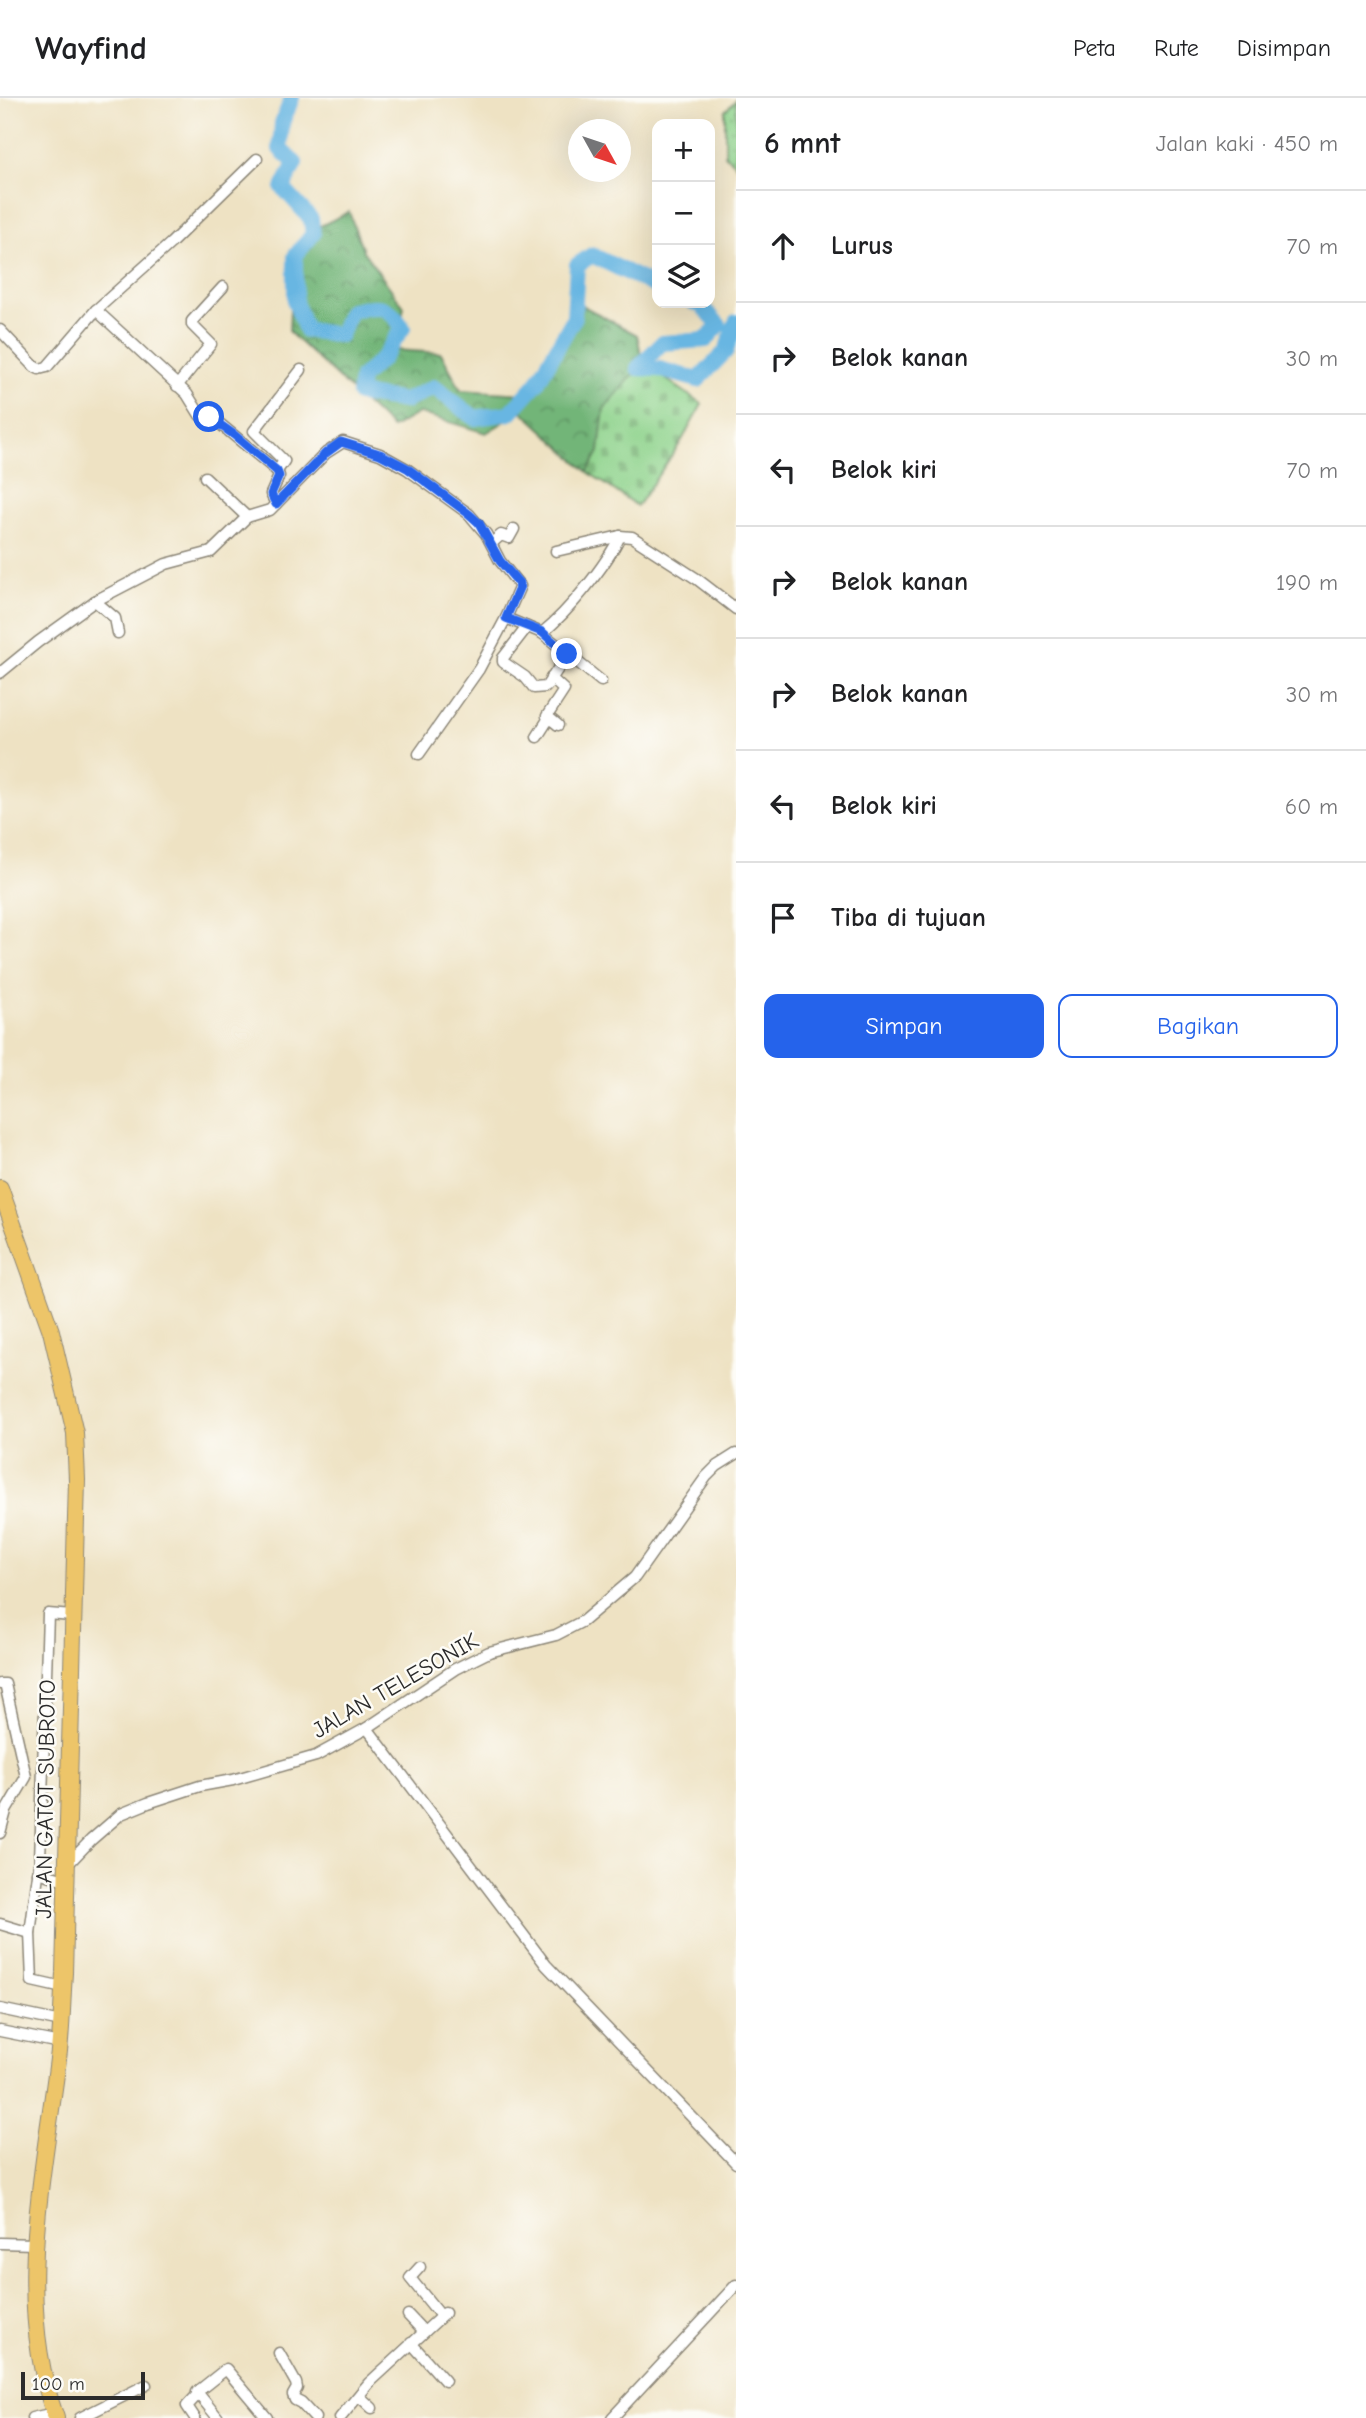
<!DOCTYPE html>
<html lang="id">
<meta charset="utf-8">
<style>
body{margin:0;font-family:"Comic Neue",sans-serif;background:#f6f6f6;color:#202124}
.controls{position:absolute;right:21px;top:21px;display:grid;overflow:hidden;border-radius:14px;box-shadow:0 7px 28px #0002}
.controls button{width:63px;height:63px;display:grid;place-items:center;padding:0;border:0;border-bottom:2px solid #e0e0e0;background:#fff;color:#202124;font:35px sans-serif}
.compass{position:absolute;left:568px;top:21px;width:63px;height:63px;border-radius:50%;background:#fff;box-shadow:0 7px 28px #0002;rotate:130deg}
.scale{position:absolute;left:21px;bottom:18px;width:124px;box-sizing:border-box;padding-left:7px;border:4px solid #2b2b2b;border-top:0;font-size:19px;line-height:24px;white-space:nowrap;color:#2b2b2b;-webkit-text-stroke:5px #fdfcf7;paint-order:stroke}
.stop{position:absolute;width:21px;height:21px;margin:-16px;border:5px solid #2563eb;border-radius:50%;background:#fff}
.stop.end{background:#2563eb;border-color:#fff;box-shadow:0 2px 7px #0008}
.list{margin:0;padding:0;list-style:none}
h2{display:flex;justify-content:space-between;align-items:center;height:91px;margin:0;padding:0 28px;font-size:30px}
h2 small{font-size:23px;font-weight:400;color:#757577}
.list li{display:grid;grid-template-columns:46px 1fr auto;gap:21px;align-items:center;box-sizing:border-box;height:112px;padding:0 28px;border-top:2px solid #e0e0e0}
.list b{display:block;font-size:26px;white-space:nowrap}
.list em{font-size:23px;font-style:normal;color:#757577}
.actions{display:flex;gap:14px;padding:21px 28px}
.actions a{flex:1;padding:16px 0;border:2px solid #2563eb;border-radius:14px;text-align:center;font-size:24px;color:#2563eb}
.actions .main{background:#2563eb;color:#fff}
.icon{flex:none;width:38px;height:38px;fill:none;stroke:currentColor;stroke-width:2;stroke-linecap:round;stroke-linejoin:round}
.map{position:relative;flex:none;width:736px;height:2320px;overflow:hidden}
header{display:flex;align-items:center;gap:42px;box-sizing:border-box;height:98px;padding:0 35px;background:#fff;border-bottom:2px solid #e0e0e0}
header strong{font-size:33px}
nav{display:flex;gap:38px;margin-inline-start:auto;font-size:24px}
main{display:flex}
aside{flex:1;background:#fff}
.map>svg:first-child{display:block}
.grass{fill:url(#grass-dots);stroke:#5c7f5c;stroke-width:2}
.forest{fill:url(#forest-crowns);stroke:#4e7052;stroke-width:2}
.cemetery{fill:url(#cemetery-stones);stroke:#5c7f5c;stroke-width:2}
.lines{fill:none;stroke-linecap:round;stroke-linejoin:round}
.river{stroke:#68b6e2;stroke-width:16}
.minor-casing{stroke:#8c8677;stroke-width:13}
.highway-casing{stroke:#8c8677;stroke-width:18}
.minor{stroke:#fff;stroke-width:10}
.highway{stroke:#edc569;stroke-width:16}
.route{stroke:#2563eb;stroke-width:9}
.labels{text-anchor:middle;stroke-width:5;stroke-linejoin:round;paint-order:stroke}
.street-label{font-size:23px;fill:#2b2b2b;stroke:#fdfcf7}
</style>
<header>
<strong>Wayfind</strong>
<nav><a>Peta</a><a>Rute</a><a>Disimpan</a></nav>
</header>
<main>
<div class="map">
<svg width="736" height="2320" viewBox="0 0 736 2320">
<defs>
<pattern id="grass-dots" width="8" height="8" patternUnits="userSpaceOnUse" patternTransform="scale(1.75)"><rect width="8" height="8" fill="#8ed38c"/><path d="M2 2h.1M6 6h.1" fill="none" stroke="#7bb579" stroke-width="1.8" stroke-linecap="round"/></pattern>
<pattern id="forest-crowns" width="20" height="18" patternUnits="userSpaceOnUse" patternTransform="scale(1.75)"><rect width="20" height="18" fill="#72b578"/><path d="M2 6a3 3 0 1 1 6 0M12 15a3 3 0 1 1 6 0" fill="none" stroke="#5e9363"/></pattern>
<pattern id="cemetery-stones" width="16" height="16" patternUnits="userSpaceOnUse" patternTransform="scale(1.75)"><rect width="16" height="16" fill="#8ed38c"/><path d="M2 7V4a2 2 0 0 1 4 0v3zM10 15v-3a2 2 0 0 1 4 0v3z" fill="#7bb579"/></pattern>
</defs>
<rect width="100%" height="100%" fill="#fdfcf7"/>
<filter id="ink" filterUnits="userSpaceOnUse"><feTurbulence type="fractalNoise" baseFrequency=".0143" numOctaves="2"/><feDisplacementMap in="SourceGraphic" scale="14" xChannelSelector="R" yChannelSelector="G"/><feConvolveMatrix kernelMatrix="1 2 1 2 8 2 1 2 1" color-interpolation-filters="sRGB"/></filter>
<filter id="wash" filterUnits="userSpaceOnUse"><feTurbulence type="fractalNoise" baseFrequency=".00686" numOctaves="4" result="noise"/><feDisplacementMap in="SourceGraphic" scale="28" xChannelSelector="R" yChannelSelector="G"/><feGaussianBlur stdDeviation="1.57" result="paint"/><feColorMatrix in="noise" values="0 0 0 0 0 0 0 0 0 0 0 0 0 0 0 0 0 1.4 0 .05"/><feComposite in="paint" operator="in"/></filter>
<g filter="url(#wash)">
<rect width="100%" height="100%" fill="#eee2c3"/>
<path class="grass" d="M736,2V67L725,57V13Z"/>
<path class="forest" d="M349,114L363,153L404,209L395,252L441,255L461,292L524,296L578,205L637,237L643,265L604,311L599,354L588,374L522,313L486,335L419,315L392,330L289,234L293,151L310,133Z"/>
<path class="cemetery" d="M643,265L702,306L681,344L637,408L588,374L599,354L604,311Z"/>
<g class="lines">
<g class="river">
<path d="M292,0L282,25L280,51L295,65L283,90L311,121L313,136L295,158V204L306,232L340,237L350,213C378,207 386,204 403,230L382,261L361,280L359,296L405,303L434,289L475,320L510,315L537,285L574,220L577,167L592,157L657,189"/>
<path d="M694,205L701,207L719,227L706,242L662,245L638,270L659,271L698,282L726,253L736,224"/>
</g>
</g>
</g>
<g filter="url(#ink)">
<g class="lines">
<g class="minor-casing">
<g id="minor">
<path d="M96,212L187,296L200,317L214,321L277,373L279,378L271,396L276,406"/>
<path d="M0,232L35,269L39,271L47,269L96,212L171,145L257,61"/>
<path d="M177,288L211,246L192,227V223L223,189"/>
<path d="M277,373L284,363L254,333L301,272"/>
<path d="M205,379L247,419"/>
<path d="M492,445L501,437L509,440L514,431"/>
<path d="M556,453L620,438L632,439L697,481L736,511"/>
<path d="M95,503L115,520L118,535"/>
<path d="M506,520L542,535C568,514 606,468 620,438"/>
<path d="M527,529L503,560V564L525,579L534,590L546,589L567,557"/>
<path d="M542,535L601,583"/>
<path d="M0,575L38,544L95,503L166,466L211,454L247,419L270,412L326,355L343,344L380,356L407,371L469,416L486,436L500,463L520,488L506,520L479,571L419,656"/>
<path d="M551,580L564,592L547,618L558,627"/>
<path d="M537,639L549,620"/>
<path d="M0,1586H5L26,1679L6,1713L0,1735"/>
<path d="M367,1630L546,1867L736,2065"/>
<path d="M67,1767L91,1742L121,1716L148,1705L200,1688L233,1682L316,1658L367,1630L455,1571L489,1554L556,1537L583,1523L635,1479L706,1379L717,1368L736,1356"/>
<path d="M38,1774L65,1782"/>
<path d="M0,1826L30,1835"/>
<path d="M63,1890L32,1883L30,1835L40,1762L48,1516L72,1518"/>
<path d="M0,1911L61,1924"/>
<path d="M0,1933L60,1945"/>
<path d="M0,2145L34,2146"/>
<path d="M420,2169L410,2180L441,2218"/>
<path d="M408,2217L423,2233"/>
<path d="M411,2245L445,2283"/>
<path d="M279,2255L296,2285L297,2290L293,2297L295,2302L301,2305L315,2320"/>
<path d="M359,2298L372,2310"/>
<path d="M32,2320L54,2315"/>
<path d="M80,2320L146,2287"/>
<path d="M195,2320L187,2308L199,2295"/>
<path d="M218,2320L197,2294L226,2271L267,2320"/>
<path d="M340,2320L369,2285L445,2215"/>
<path d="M612,2320L736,2187"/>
</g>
</g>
<g class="highway-casing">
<path id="highway" d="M0,1090L51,1233L75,1335L77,1382L64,1875C62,1904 62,1932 58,1961C43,2079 14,2204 56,2320"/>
</g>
<use href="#minor" class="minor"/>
<use href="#highway" class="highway"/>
</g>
</g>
<g class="lines" filter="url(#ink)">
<path class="route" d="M209,319L233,336L277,373L279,378L271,396L276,406L326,355L341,344L380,356L407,370L469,416L479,425L500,463L519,485L520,488L506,520L542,534L567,556"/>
</g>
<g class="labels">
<g class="street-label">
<text transform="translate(395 1587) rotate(-30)" y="8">JALAN TELESONIK</text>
<text transform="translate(45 1701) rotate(-89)" y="8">JALAN GATOT SUBROTO</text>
</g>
</g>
</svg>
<div class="controls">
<button>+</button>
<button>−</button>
<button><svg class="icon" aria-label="layers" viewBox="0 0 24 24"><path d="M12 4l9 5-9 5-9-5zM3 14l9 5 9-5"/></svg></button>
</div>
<svg class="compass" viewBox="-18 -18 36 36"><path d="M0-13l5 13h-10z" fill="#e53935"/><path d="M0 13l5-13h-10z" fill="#757577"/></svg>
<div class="scale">100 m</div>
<div class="stop" style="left:209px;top:319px"></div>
<div class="stop end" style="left:567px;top:556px"></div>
</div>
<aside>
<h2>6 mnt<small>Jalan kaki · 450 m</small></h2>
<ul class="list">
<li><svg class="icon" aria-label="ahead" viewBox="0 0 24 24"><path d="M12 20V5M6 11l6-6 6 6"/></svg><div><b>Lurus</b></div><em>70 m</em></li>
<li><svg class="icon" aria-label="right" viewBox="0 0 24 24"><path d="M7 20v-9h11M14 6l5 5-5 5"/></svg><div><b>Belok kanan</b></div><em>30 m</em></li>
<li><svg class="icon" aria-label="left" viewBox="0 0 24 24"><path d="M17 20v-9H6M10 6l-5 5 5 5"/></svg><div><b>Belok kiri</b></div><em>70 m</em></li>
<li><svg class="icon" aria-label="right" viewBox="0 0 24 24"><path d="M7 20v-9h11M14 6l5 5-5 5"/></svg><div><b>Belok kanan</b></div><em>190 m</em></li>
<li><svg class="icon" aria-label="right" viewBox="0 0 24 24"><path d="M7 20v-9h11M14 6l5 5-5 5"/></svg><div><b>Belok kanan</b></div><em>30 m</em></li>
<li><svg class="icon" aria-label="left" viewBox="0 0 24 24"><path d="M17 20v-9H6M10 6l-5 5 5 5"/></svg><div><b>Belok kiri</b></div><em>60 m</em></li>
<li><svg class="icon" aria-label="arrive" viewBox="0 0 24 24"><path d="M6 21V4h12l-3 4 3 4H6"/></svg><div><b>Tiba di tujuan</b></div></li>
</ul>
<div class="actions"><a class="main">Simpan</a><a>Bagikan</a></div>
</aside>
</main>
